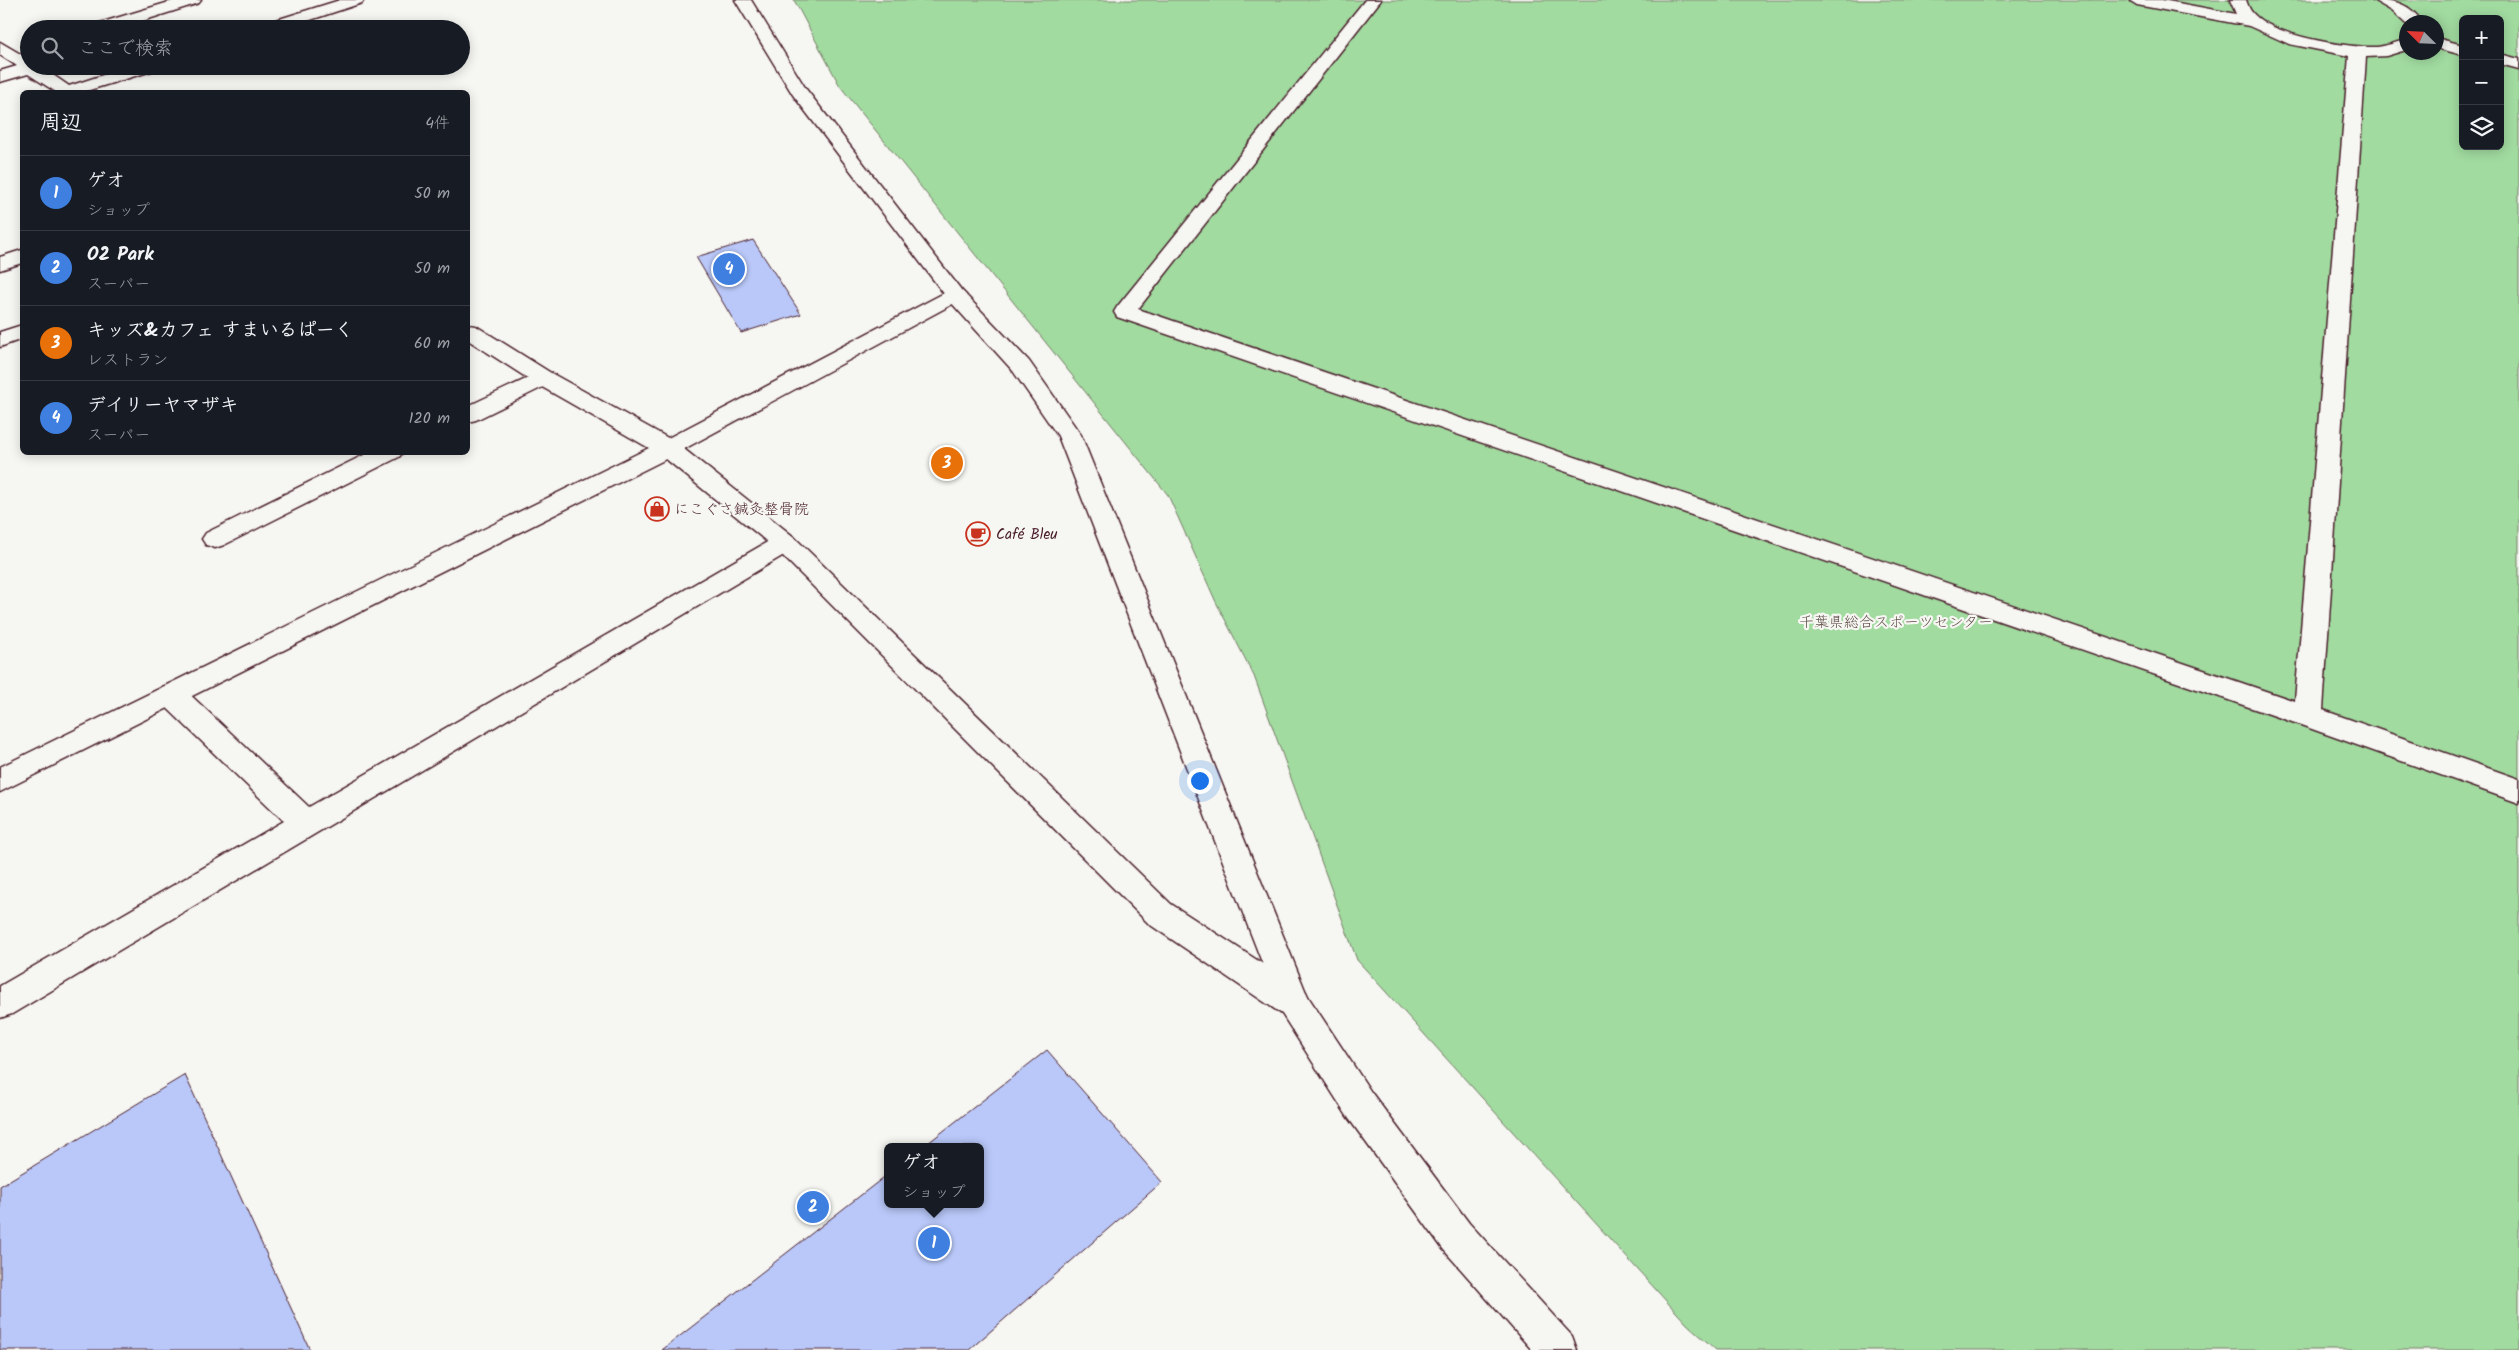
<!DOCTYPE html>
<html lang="ja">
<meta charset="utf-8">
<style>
body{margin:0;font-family:Kalam,"Klee One",sans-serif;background:#20242c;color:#f1f3f6}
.controls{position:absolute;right:15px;top:15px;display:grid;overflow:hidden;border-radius:8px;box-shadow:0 2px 12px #0003}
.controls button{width:45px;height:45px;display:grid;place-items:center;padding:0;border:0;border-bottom:1px solid #363941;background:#171b24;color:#f1f3f6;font:25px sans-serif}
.compass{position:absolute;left:2399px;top:15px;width:45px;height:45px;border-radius:50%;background:#171b24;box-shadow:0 2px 12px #0003;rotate:294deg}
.you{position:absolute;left:1199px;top:780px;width:18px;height:18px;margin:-12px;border:4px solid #fff;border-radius:50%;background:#1a73e8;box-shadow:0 0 0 8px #1a73e833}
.badge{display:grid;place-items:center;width:32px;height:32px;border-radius:50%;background:#c8321e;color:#fff;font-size:16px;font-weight:700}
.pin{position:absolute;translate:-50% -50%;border:2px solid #fff;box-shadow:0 1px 5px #0006}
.popup{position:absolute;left:884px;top:1143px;width:100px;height:65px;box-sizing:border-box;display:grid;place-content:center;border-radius:8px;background:#171b24;filter:drop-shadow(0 1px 4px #0005);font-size:16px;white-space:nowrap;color:#9ea1a6}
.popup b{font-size:19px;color:#f1f3f6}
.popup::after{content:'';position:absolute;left:50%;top:100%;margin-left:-10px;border:10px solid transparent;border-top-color:#171b24}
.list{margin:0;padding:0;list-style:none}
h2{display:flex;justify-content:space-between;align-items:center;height:65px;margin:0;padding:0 20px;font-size:21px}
h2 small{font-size:16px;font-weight:400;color:#9ea1a6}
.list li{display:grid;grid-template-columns:32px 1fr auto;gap:15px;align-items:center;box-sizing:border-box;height:75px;padding:0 20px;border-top:1px solid #363941}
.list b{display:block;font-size:19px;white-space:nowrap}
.list p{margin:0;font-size:16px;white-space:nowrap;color:#9ea1a6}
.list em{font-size:16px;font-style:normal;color:#9ea1a6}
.icon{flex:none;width:28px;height:28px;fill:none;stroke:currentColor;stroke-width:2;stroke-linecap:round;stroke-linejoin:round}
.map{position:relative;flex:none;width:2519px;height:1350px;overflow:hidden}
.search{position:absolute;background:#171b24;box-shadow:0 2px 12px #0003;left:20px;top:20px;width:450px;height:55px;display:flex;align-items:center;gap:12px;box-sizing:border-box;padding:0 18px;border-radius:28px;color:#9ea1a6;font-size:19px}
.panel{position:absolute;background:#171b24;box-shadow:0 2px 12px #0003;left:20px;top:90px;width:450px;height:365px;border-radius:8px}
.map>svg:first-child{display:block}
.green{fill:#a1dba0;stroke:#767d66;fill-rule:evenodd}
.building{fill:#b9c8f9;stroke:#4a1f2b}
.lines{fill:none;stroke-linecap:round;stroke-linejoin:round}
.lane-casing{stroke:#4a1f2b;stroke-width:3}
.street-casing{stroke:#4a1f2b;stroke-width:3}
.secondary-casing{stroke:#4a1f2b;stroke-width:3}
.lane{fill:#f6f6f2;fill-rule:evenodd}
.street{fill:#f6f6f2;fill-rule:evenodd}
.secondary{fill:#f6f6f2;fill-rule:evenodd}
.labels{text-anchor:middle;stroke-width:4.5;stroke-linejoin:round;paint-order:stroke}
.poi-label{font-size:15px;fill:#4a1f2b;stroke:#f6f6f2;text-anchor:start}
.park-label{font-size:15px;fill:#604e48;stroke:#f6f6f2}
</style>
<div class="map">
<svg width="2519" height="1350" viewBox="0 0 2519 1350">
<rect width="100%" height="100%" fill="#f6f6f2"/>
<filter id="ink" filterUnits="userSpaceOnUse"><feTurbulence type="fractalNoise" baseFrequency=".02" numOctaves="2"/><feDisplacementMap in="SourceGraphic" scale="10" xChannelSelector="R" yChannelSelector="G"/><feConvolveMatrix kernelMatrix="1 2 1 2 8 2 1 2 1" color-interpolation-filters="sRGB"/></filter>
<g filter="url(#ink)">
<path class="green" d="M794,0H2519V1350H1716L1687,1324L1357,960L1254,676L1216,602L1168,495L840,86ZM2463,19H2500V146H2463ZM2406,22H2436V52H2406Z"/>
<g class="building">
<path d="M753,240L801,314L741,333L696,257Z"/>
<path d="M1047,1050L1162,1182L969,1350H662L888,1174V1204H980V1147H923Z"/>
<path d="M185,1075L310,1350H0V1186Z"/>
</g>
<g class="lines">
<g class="lane-casing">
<g id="lane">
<path d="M1365,0H1381L1138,309L2295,701L2349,56L2289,44L2249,26L2137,5L2129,0H2162L2236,14L2230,0H2246C2247,3 2249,8 2251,11C2269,36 2347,48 2377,47C2387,46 2396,42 2406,40V50L2386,56L2366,57L2323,710L2519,779V803L2298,724L1117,317L1114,312L1117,307Z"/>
<path d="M2373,0C2395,0 2409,3 2422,22L2406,24L2392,11Z"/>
<path d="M2436,38L2463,45V55L2436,48Z"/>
<path d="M2500,54L2519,59V69L2500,64Z"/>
<path d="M543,371L551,373L554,378L551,383L476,420L468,422V406Z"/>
<path d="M370,452H403L399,457L224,545L215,548L206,545L202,539L206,533Z"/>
<path d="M785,534L794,537L798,543L794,549L12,1014L0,1018V986L284,821L162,703L158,695L162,687L172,684L182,687L309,807L776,537Z"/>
</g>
</g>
<g class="street-casing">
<g id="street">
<path d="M176,0H201L199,3L117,29H91L93,25Z"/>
<path d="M340,0H364L362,3L283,29H258L260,25Z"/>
<path d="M0,42L29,59V66H40L69,86L131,66H157L155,70L83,92H56L28,74L0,82V71L17,66L0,55Z"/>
<path d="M22,250V263L0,270V257Z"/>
<path d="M955,289L962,291L966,295L962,299L684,449L794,537L1171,904L1306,992L1311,1003L1306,1014L1294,1018L1282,1014L1149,924L776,549L666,459L0,792V767L649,448L535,383L468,340V325L476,326L551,373L668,438L948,291Z"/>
<path d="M22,325V339L0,347V332Z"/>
</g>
</g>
<g class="secondary-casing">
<path id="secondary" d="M735,0H751L806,89L962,291L1029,361L1081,435L1307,995L1371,1092L1469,1223L1572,1336L1577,1350H1532L1443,1249L1347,1116L1282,1014L1058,436L1013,371L948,299L793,95Z"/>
</g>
<use href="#lane" class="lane"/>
<use href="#street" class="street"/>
<use href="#secondary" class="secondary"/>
</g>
</g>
<defs>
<g id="shop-ring" transform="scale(1.25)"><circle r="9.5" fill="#f6f6f2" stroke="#c8321e" stroke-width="1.5"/><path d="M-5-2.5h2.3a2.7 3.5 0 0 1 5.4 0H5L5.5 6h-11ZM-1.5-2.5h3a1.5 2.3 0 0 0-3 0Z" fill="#c8321e"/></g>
<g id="cafe-ring" transform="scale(1.25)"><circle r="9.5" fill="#f6f6f2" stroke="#c8321e" stroke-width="1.5"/><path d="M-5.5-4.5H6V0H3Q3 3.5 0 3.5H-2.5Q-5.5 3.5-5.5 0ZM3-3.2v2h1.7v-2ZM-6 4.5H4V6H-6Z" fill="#c8321e"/></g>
</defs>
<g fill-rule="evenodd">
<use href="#shop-ring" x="657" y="509"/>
<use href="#cafe-ring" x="978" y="534"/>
</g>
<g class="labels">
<g class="poi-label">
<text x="674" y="514">にこぐさ鍼灸整骨院</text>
<text x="996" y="539">Café Bleu</text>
</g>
<g class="park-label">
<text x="1896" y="627">千葉県総合スポーツセンター</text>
</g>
</g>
</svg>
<div class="controls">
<button>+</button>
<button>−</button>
<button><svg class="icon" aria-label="layers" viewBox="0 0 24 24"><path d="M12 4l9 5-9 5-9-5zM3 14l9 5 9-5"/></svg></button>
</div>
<svg class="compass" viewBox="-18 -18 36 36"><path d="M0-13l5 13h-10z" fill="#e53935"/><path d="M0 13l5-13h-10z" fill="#9ea1a6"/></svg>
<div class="you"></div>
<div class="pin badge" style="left:934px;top:1243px;background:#3f7fe0">1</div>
<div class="popup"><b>ゲオ</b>ショップ</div>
<div class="pin badge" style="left:813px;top:1207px;background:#3f7fe0">2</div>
<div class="pin badge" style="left:947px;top:463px;background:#e8710a">3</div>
<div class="pin badge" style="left:729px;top:269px;background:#3f7fe0">4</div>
<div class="search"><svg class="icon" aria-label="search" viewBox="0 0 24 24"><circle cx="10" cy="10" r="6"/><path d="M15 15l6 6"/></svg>ここで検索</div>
<section class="panel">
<h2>周辺<small>4件</small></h2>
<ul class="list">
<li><span class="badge" style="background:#3f7fe0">1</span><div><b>ゲオ</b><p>ショップ</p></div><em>50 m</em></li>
<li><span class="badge" style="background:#3f7fe0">2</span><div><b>O2 Park</b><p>スーパー</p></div><em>50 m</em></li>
<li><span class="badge" style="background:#e8710a">3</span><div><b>キッズ&amp;カフェ すまいるぱーく</b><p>レストラン</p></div><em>60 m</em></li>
<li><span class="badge" style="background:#3f7fe0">4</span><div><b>デイリーヤマザキ</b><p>スーパー</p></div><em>120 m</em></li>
</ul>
</section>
</div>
